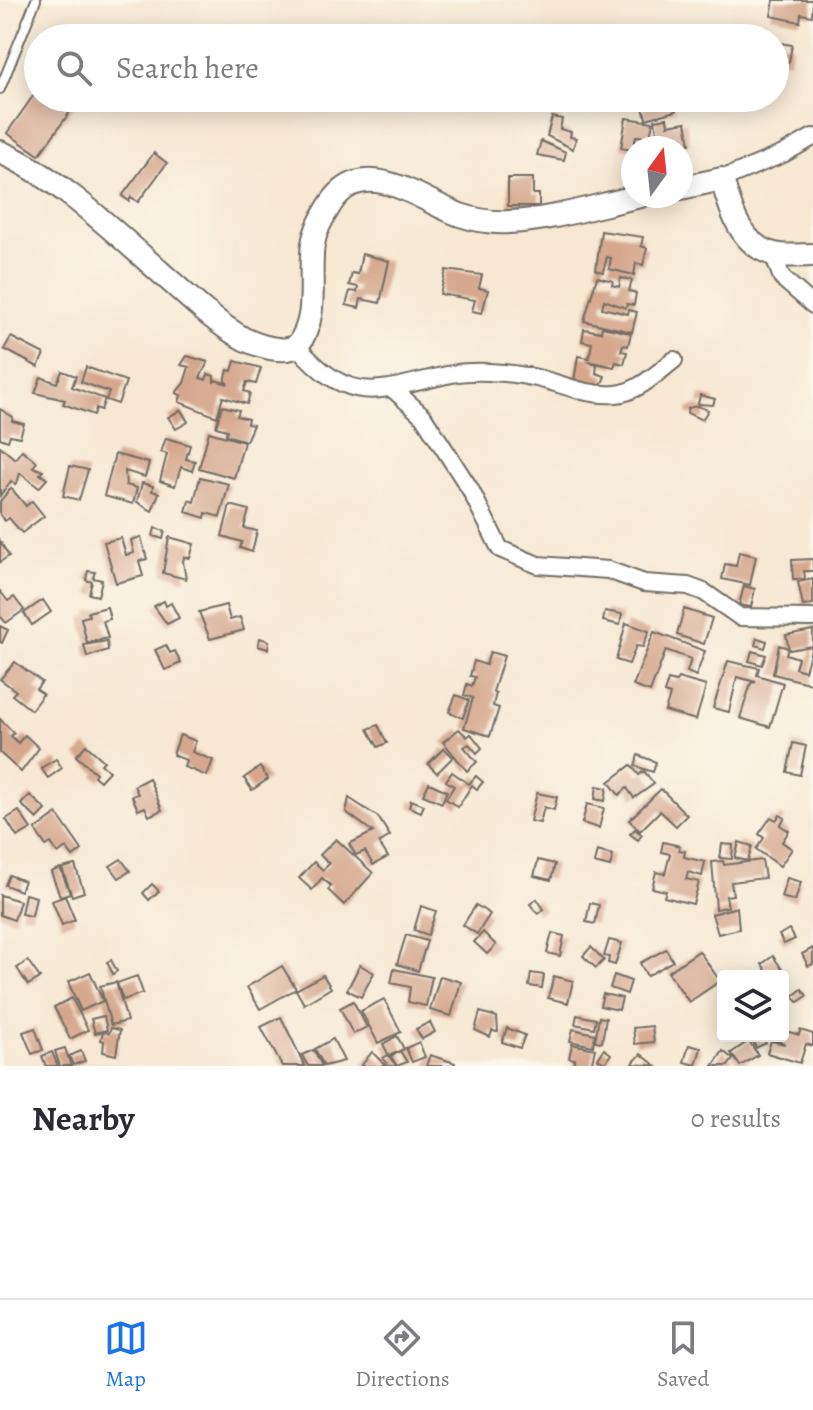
<!DOCTYPE html>
<style>
body{margin:0;font-family:Alegreya,serif;background:#f7f7f7;color:#2b2b33}
.controls{position:absolute;right:24px;bottom:24px;display:grid;overflow:hidden;border-radius:8px;box-shadow:0 4px 20px #0003}
.controls button{width:72px;height:72px;display:grid;place-items:center;padding:0;border:0;border-bottom:2px solid #e1e1e2;background:#fff;color:#2b2b33;font:40px sans-serif}
.compass{position:absolute;left:621px;top:136px;width:72px;height:72px;border-radius:50%;background:#fff;box-shadow:0 4px 20px #0003;rotate:15deg}
.list{margin:0;padding:0;list-style:none}
h2{display:flex;justify-content:space-between;align-items:center;height:104px;margin:0;padding:0 32px;font-size:34px}
h2 small{font-size:26px;font-weight:400;color:#7c7c81}
.icon{flex:none;width:44px;height:44px;fill:none;stroke:currentColor;stroke-width:2;stroke-linecap:round;stroke-linejoin:round}
.map{position:relative;flex:none;width:813px;height:1066px;overflow:hidden}
.search{position:absolute;background:#fff;box-shadow:0 4px 20px #0003;left:24px;right:24px;top:24px;height:88px;display:flex;align-items:center;gap:20px;box-sizing:border-box;padding:0 28px;border-radius:44px;color:#7c7c81;font-size:30px}
.sheet{height:232px;background:#fff}
nav{display:flex;justify-content:space-around;align-items:center;box-sizing:border-box;height:112px;border-top:2px solid #e1e1e2;background:#fff;font-size:22px;color:#7c7c81}
nav a{display:grid;justify-items:center;gap:4px}
nav .on{color:#1a73e8}
.map>svg:first-child{display:block}
.building{fill:#d6a78d}
.lines{fill:none;stroke-linecap:round;stroke-linejoin:round}
.lane-casing{stroke:#726d65;stroke-width:12}
.street-casing{stroke:#726d65;stroke-width:20}
.secondary-casing{stroke:#726d65;stroke-width:26}
.lane{stroke:#fff;stroke-width:8}
.street{stroke:#fff;stroke-width:16}
.secondary{stroke:#fff;stroke-width:22}
</style>
<div class="map">
<svg width="813" height="1066" viewBox="0 0 813 1066">
<rect width="100%" height="100%" fill="#fbf7ec"/>
<filter id="ink" filterUnits="userSpaceOnUse"><feTurbulence type="fractalNoise" baseFrequency=".0125" numOctaves="2"/><feDisplacementMap in="SourceGraphic" scale="16" xChannelSelector="R" yChannelSelector="G"/><feConvolveMatrix kernelMatrix="1 2 1 2 8 2 1 2 1" color-interpolation-filters="sRGB"/></filter>
<filter id="wash" filterUnits="userSpaceOnUse"><feTurbulence type="fractalNoise" baseFrequency=".006" numOctaves="4" result="noise"/><feDisplacementMap in="SourceGraphic" scale="32" xChannelSelector="R" yChannelSelector="G"/><feGaussianBlur stdDeviation="1.8" result="paint"/><feColorMatrix in="noise" values="0 0 0 0 0 0 0 0 0 0 0 0 0 0 0 0 0 1.4 0 .05"/><feComposite in="paint" operator="in"/></filter>
<g filter="url(#wash)">
<rect width="100%" height="100%" fill="#f6e8d2"/>
<g id="blocks">
<g class="building">
<path d="M774,0H813L812,16L801,14L800,22L771,16Z"/>
<path d="M775,42L792,45L789,62L779,60L777,73Z"/>
<path d="M38,89V98H80L39,155L7,133Z"/>
<path d="M660,98H672L676,111L646,119L642,103Z"/>
<path d="M552,117L562,119L560,129L571,132L570,137L576,138L573,149L547,136Z"/>
<path d="M626,118L653,122L650,137L636,136L633,150L621,148Z"/>
<path d="M667,118L668,125L686,122L690,144L655,148L654,141L658,140L655,120Z"/>
<path d="M541,141L566,152L564,160L537,155Z"/>
<path d="M154,153L167,163L138,202L131,197L129,201L122,196Z"/>
<path d="M508,178H533V194H539V206H508Z"/>
<path d="M601,231L643,237L641,246L647,248L643,265L636,263L634,275L609,269L611,258L607,257L603,272L596,270Z"/>
<path d="M362,254L389,261L380,303L361,299L359,308L346,305L350,291L357,292L358,287L349,285L352,273L358,274Z"/>
<path d="M446,270L482,275L479,288L488,290L482,313L472,311L475,300L440,294Z"/>
<path d="M597,277L613,281L612,285L619,287L621,278L632,280L629,291L636,293L634,305L627,304L626,308L604,300L602,308L628,314L629,310L637,312L632,332L584,321Z"/>
<path d="M602,327L631,333L628,346L623,345L621,351L627,352L624,364L616,362L614,367L588,361L597,365L596,373L605,376L601,386L594,385L593,391L573,388L578,356L589,358L592,343L582,341L584,329L601,332Z"/>
<path d="M11,337L44,354L38,367L4,349Z"/>
<path d="M187,356L208,362L200,378L206,380L208,374L214,376V383L215,380L228,384L225,381L228,370L232,371L235,361L261,368L256,384L247,382L244,391L250,393L247,404L223,397L217,417L179,402L181,395L176,393L184,383L189,367L181,365Z"/>
<path d="M86,367L126,381L118,404L106,400L109,392L81,382Z"/>
<path d="M62,371L76,376L72,387L105,399L101,410L96,408L94,415L63,404L65,400L35,393L41,377L57,383Z"/>
<path d="M700,395L715,399L713,405L698,404Z"/>
<path d="M222,406L239,410L237,416L248,419L247,424L253,425L246,441L226,435L227,430L216,427Z"/>
<path d="M697,406L708,410L702,420L687,413L688,408Z"/>
<path d="M0,409L13,417L12,421L24,424L20,437L10,435L8,441L0,438Z"/>
<path d="M181,410L188,422L176,429L168,417Z"/>
<path d="M209,432L244,442L234,478L199,468Z"/>
<path d="M166,438L190,445L186,459L195,461L192,471L181,467L175,486L160,481L167,454L161,452Z"/>
<path d="M0,446L15,459L22,450L37,462L33,467L43,471L40,474L47,479L39,488L20,473L18,480L15,484L11,481L0,496Z"/>
<path d="M115,454L149,463L145,477L125,471L126,485L137,488L133,504L104,496Z"/>
<path d="M70,466L88,470L79,500L63,496Z"/>
<path d="M200,477L229,484L220,517L206,513L205,518L186,512L189,500L194,502Z"/>
<path d="M142,483L153,486L152,491L159,493L152,511L137,502Z"/>
<path d="M11,488L26,506L32,501L44,516L22,533L9,518L5,521L0,515V501Z"/>
<path d="M230,505L249,510L244,528L257,531L252,552L240,548L242,542L222,536Z"/>
<path d="M155,528L165,531L163,539L153,536Z"/>
<path d="M141,537L147,559L139,561L143,576L116,583L104,542L121,538L126,555L134,553L131,540Z"/>
<path d="M169,537L194,544L190,558L184,557L183,562L186,579L163,573Z"/>
<path d="M0,541L9,556L0,562Z"/>
<path d="M739,552L756,556L750,585L722,579L725,564L736,566Z"/>
<path d="M813,559V571H804L805,579H793L792,560Z"/>
<path d="M88,571L95,572L93,578L102,580L98,596L89,594L92,582L86,580Z"/>
<path d="M813,579V604L803,606L798,582Z"/>
<path d="M744,586L755,589L751,607L739,605Z"/>
<path d="M0,591L8,601L14,597L24,610L6,623L0,616Z"/>
<path d="M43,600L51,612L32,625L24,613Z"/>
<path d="M164,601L166,606L171,603L179,618L167,624L154,606Z"/>
<path d="M226,605L230,620L240,617L244,630L210,639L199,612Z"/>
<path d="M107,607L110,619L103,621L108,638L87,643L81,618L89,616L88,612Z"/>
<path d="M684,609L712,618L704,644L677,635Z"/>
<path d="M605,611L622,614L620,625L603,621Z"/>
<path d="M626,623L649,631L643,647L636,646L629,664L616,660Z"/>
<path d="M0,626L8,630L2,643L0,642Z"/>
<path d="M813,630L812,684L773,674L779,645L788,648L786,654L798,658L795,668L805,671L812,646L789,650L786,635Z"/>
<path d="M654,632L705,651L696,676L687,672L691,659L666,650L650,692L633,686Z"/>
<path d="M260,638L269,641L268,649L258,646Z"/>
<path d="M757,638L767,641L765,648L755,645Z"/>
<path d="M107,641L108,650L87,657L84,645Z"/>
<path d="M166,645L170,653L175,651L181,663L165,670L155,650Z"/>
<path d="M752,651L766,655L762,665L749,661Z"/>
<path d="M490,652L504,656L493,692L496,693L493,706L499,708L490,736L464,728L473,698L464,695L467,684L472,686L475,677L470,676L474,661L486,665Z"/>
<path d="M728,661L759,668L757,675L783,683L770,727L740,718L751,683L756,682L737,677L729,712L713,708Z"/>
<path d="M15,662L42,682L36,689L43,694L31,710L12,695L16,691L0,679Z"/>
<path d="M678,678L706,686L696,720L665,711L670,695L664,693L668,680L676,682Z"/>
<path d="M456,695L469,700L463,718L449,712Z"/>
<path d="M0,719L14,733L11,736L18,743L25,735L39,748L21,772L0,753Z"/>
<path d="M378,725L387,743L378,747L368,729Z"/>
<path d="M459,729L467,737L471,734L482,748L477,753L469,744L464,747L477,762L467,771L443,742Z"/>
<path d="M180,735L196,741L192,752L213,760L207,776L184,767L186,760L173,755Z"/>
<path d="M793,743L806,746L800,775L787,772Z"/>
<path d="M86,745L104,761L101,764L109,771L100,781L94,776L96,773L76,756Z"/>
<path d="M444,748L453,757L437,773L428,764Z"/>
<path d="M638,755L656,762L653,772L635,766Z"/>
<path d="M56,759L62,768L48,778L41,768Z"/>
<path d="M631,765L639,775L644,771L654,784L634,798L627,788L619,795L609,782Z"/>
<path d="M260,767L268,779L252,790L244,778Z"/>
<path d="M452,772L469,784L476,776L483,782L477,789L472,785L458,807L446,799L454,786L446,781Z"/>
<path d="M149,778L162,810L149,816L145,807L138,810L132,796L138,794L134,786Z"/>
<path d="M429,783L447,791L442,803L423,795Z"/>
<path d="M597,786L607,788L605,801L595,799Z"/>
<path d="M661,789L687,815L676,826L660,811L640,831L629,820Z"/>
<path d="M537,793L557,797L554,810L544,807L540,823L530,821Z"/>
<path d="M30,795L46,810L37,819L21,804Z"/>
<path d="M349,798L378,817L390,836L379,843L388,857L373,865L365,851L356,855L349,844L373,832L346,812Z"/>
<path d="M411,800L424,805L421,812L409,807Z"/>
<path d="M587,804L604,808L599,828L582,823Z"/>
<path d="M19,811L31,829L17,837L6,819Z"/>
<path d="M57,814L82,850L73,857L66,848L58,854L51,843L46,846L35,830Z"/>
<path d="M780,815L785,818L780,825L789,831L782,842L792,849L780,866L756,849L764,838L759,834L771,817L776,820Z"/>
<path d="M635,829L642,835L638,840L630,834Z"/>
<path d="M336,839L373,873L344,905L328,890L331,886L322,878L312,890L299,878L314,862L323,870L329,864L320,855Z"/>
<path d="M663,842L680,846L679,850L685,851L684,857L705,862L702,876L688,872L686,879L699,882L693,904L664,897L666,891L652,888L656,872L665,874L670,854L661,852Z"/>
<path d="M739,842L752,846L748,861L735,858Z"/>
<path d="M722,844L733,845L732,859L720,858Z"/>
<path d="M597,851L613,855L610,867L594,863Z"/>
<path d="M121,859L130,871L119,878L110,866Z"/>
<path d="M538,860L555,864L551,880L534,876Z"/>
<path d="M762,860L765,878L731,882L733,895L726,896L728,907L716,909L712,862L723,861L724,865Z"/>
<path d="M75,865L84,892L72,896L62,868Z"/>
<path d="M60,868L70,893L60,896L51,872Z"/>
<path d="M9,875L24,881L20,891L5,885Z"/>
<path d="M787,878L801,882L795,901L781,897Z"/>
<path d="M152,884L159,891L149,900L143,893Z"/>
<path d="M25,894L36,897L32,916L21,914Z"/>
<path d="M0,895L20,901L14,920L0,915Z"/>
<path d="M65,896L75,920L62,925L52,901Z"/>
<path d="M537,899L544,909L538,914L530,904Z"/>
<path d="M590,903L599,905L595,924L586,922Z"/>
<path d="M476,905L490,914L477,934L463,925Z"/>
<path d="M421,906L436,911L428,935L414,930Z"/>
<path d="M737,907L739,929L718,934L712,914Z"/>
<path d="M789,929L795,939L784,944L779,935Z"/>
<path d="M483,932L496,945L487,954L474,942Z"/>
<path d="M552,933L564,936L560,956L547,953Z"/>
<path d="M406,935L427,941L418,971L397,964Z"/>
<path d="M609,940L622,943L615,965L608,963L609,957L604,956Z"/>
<path d="M591,947L604,960L596,968L583,956Z"/>
<path d="M813,948V964L808,966L802,954Z"/>
<path d="M666,949L673,961L647,976L640,963Z"/>
<path d="M699,951L720,981L689,1002L668,972Z"/>
<path d="M773,956L784,972L779,976H770L762,964Z"/>
<path d="M111,960L117,971L113,974L107,962Z"/>
<path d="M28,961L40,978L28,985L17,968Z"/>
<path d="M360,965L374,973L361,997L347,990Z"/>
<path d="M282,966L296,989L260,1009L247,987Z"/>
<path d="M394,969L432,977L426,1006L408,1002L410,987L391,983Z"/>
<path d="M90,972L103,1001L81,1011L68,982Z"/>
<path d="M531,973L544,975L542,988L529,986Z"/>
<path d="M323,975L331,988L304,1004L296,990Z"/>
<path d="M614,975L631,981L627,994L610,988Z"/>
<path d="M137,976L143,993L123,1000L117,983Z"/>
<path d="M440,976L461,982L451,1016L430,1010Z"/>
<path d="M554,976L573,981L568,1003L548,998Z"/>
<path d="M116,982L127,1021L111,1025L100,986Z"/>
<path d="M802,989L807,996L798,1002L793,996Z"/>
<path d="M603,994L622,998L619,1010L600,1006Z"/>
<path d="M72,998L88,1030L70,1039L54,1007Z"/>
<path d="M384,999L401,1032L378,1043L361,1011Z"/>
<path d="M353,1001L367,1027L353,1034L340,1008Z"/>
<path d="M480,1012L497,1017L498,1032L492,1031L490,1037L475,1030Z"/>
<path d="M577,1015L596,1019L594,1028L575,1024Z"/>
<path d="M104,1016L107,1030L95,1033L91,1019Z"/>
<path d="M281,1017L305,1066H282L261,1027Z"/>
<path d="M599,1017L606,1018L602,1042L595,1041Z"/>
<path d="M430,1022L435,1032L422,1039L416,1029Z"/>
<path d="M652,1026L654,1042L635,1044L633,1028Z"/>
<path d="M35,1028L43,1050L32,1054L23,1032Z"/>
<path d="M111,1028L120,1030L116,1055L103,1052L104,1041L101,1040L103,1031L109,1033Z"/>
<path d="M507,1028L525,1035L520,1048L502,1042Z"/>
<path d="M573,1029L595,1034L593,1046L570,1041Z"/>
<path d="M783,1030L799,1035L800,1030L813,1034V1046L806,1044L800,1063L767,1053L771,1041L785,1044L769,1037L783,1036Z"/>
<path d="M397,1036L404,1049L389,1056L383,1044Z"/>
<path d="M750,1036H762L766,1043L756,1048Z"/>
<path d="M333,1039L344,1061L324,1066L315,1049Z"/>
<path d="M749,1041L758,1055L740,1066L731,1053Z"/>
<path d="M419,1042L425,1057L412,1062L406,1048Z"/>
<path d="M572,1044L595,1049L591,1066H573L575,1059L569,1058Z"/>
<path d="M689,1045L701,1048L696,1065L684,1062Z"/>
<path d="M65,1048L71,1066H60L55,1051Z"/>
<path d="M604,1049L611,1054L605,1063L598,1059Z"/>
<path d="M314,1050L322,1066H308L302,1055Z"/>
<path d="M81,1051L85,1061L73,1065L69,1056Z"/>
<path d="M400,1051L407,1062L397,1066L391,1057Z"/>
<path d="M723,1051L733,1059L728,1066H713Z"/>
<path d="M52,1052L58,1066H46L42,1056Z"/>
<path d="M372,1052L386,1066H361Z"/>
<path d="M641,1054L656,1066L632,1064Z"/>
<path d="M388,1055L397,1066H389L383,1058Z"/>
<path d="M430,1055L455,1063L454,1066H426Z"/>
</g>
</g>
</g>
<g filter="url(#ink)">
<use href="#blocks" fill-opacity="0" stroke="#726d65" stroke-width="2"/>
<g class="lines">
<g class="lane-casing">
<path id="lane" d="M0,89L36,0"/>
</g>
<g class="street-casing">
<g id="street">
<path d="M722,179L783,154L813,137"/>
<path d="M773,254L782,278L813,305"/>
<path d="M297,346C353,411 382,388 452,374C473,370 505,372 526,376C557,380 583,397 616,394C638,392 657,373 674,360"/>
<path d="M394,390L423,416L470,489L500,549L538,565L608,570L644,583L688,586L704,592L740,617L813,618"/>
</g>
</g>
<g class="secondary-casing">
<g id="secondary">
<path d="M0,152C63,179 124,241 176,286C197,305 219,325 244,339C259,346 283,354 297,346C320,317 308,277 313,244C315,231 323,216 330,205C363,152 419,200 460,215C475,220 493,223 509,222C553,220 598,205 641,196"/>
<path d="M681,188L722,179C730,208 740,246 774,254C786,257 801,255 813,255"/>
</g>
</g>
<use href="#lane" class="lane"/>
<use href="#street" class="street"/>
<use href="#secondary" class="secondary"/>
</g>
</g>
</svg>
<div class="controls">
<button><svg class="icon" aria-label="layers" viewBox="0 0 24 24"><path d="M12 4l9 5-9 5-9-5zM3 14l9 5 9-5"/></svg></button>
</div>
<svg class="compass" viewBox="-18 -18 36 36"><path d="M0-13l5 13h-10z" fill="#e53935"/><path d="M0 13l5-13h-10z" fill="#7c7c81"/></svg>
<div class="search"><svg class="icon" aria-label="search" viewBox="0 0 24 24"><circle cx="10" cy="10" r="6"/><path d="M15 15l6 6"/></svg>Search here</div>
</div>
<section class="sheet">
<h2>Nearby<small>0 results</small></h2>
<ul class="list">
</ul>
</section>
<nav>
<a class="on"><svg class="icon" aria-label="map" viewBox="0 0 24 24"><path d="M3 6l6-2 6 2 6-2v14l-6 2-6-2-6 2zM9 4v14M15 6v14"/></svg>Map</a>
<a><svg class="icon" aria-label="directions" viewBox="0 0 24 24"><path d="M12 3l9 9-9 9-9-9zM9 14v-3h6M13 9l2 2-2 2"/></svg>Directions</a>
<a><svg class="icon" aria-label="saved" viewBox="0 0 24 24"><path d="M7 4h10v16l-5-4-5 4z"/></svg>Saved</a>
</nav>
